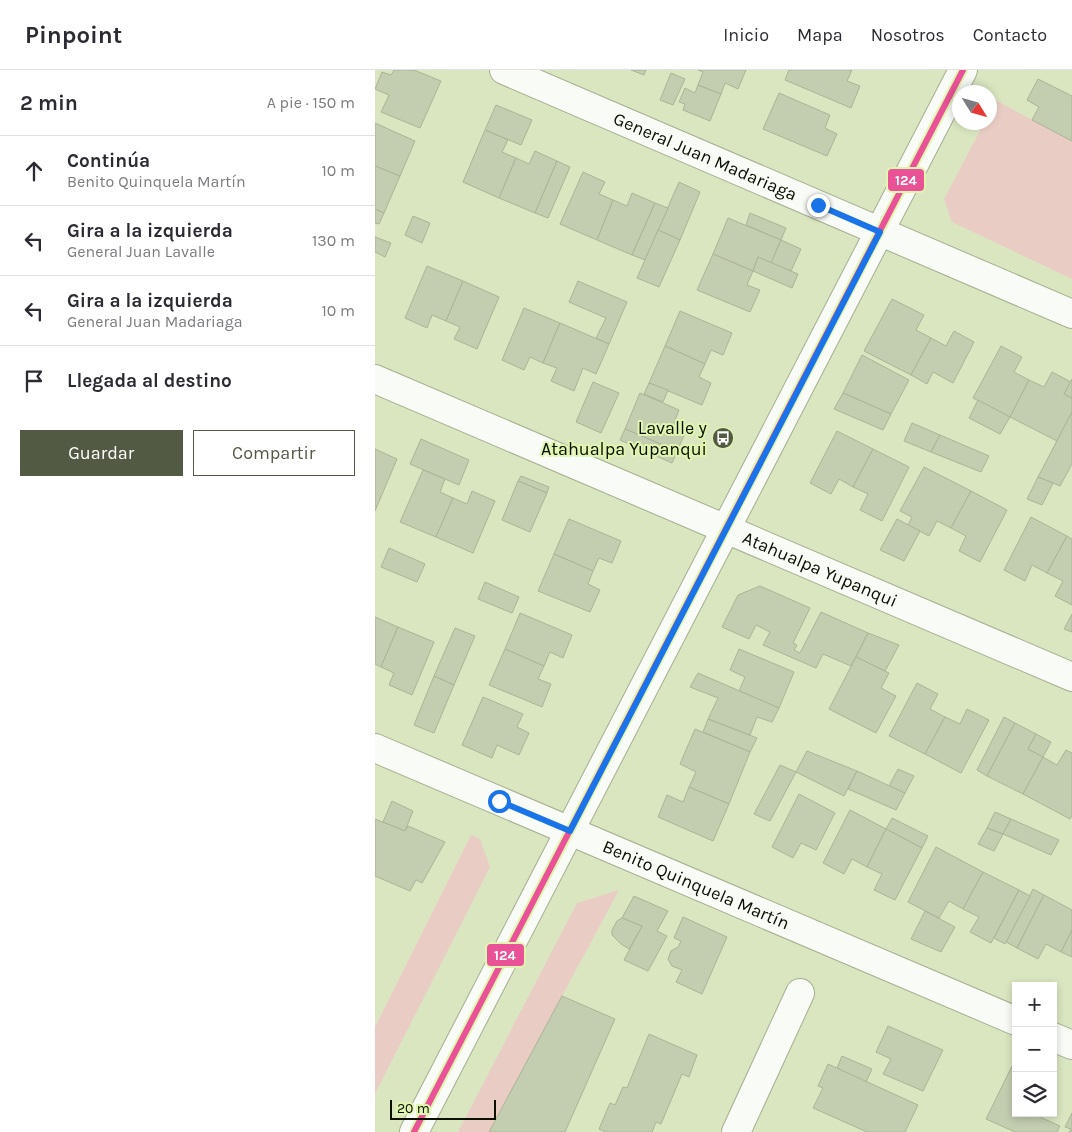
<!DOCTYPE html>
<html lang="es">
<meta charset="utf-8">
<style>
body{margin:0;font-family:Karla,sans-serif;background:#f2f2f3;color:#2b2b33}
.controls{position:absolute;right:15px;bottom:15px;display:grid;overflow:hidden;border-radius:0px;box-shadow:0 2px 8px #0003}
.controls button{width:45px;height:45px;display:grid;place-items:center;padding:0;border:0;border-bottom:1px solid #e1e1e2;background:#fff;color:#2b2b33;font:25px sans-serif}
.compass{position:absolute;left:577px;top:15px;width:45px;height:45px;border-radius:50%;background:#fff;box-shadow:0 2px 8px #0003;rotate:127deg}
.scale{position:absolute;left:15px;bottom:12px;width:106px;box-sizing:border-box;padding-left:5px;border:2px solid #0a0f00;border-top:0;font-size:14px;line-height:18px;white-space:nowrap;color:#0a0f00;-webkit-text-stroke:4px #e0f6b0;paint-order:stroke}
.stop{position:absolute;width:15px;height:15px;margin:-11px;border:4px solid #1a73e8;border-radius:50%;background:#fff}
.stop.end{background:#1a73e8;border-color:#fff;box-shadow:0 1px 5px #0008}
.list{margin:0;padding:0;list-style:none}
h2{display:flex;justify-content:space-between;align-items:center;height:65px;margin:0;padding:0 20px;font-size:21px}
h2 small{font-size:16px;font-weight:400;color:#7c7c81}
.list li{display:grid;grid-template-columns:32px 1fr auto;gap:15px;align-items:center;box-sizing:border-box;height:70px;padding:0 20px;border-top:1px solid #e1e1e2}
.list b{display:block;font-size:19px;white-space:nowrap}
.list p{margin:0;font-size:16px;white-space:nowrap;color:#7c7c81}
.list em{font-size:16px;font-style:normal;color:#7c7c81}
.actions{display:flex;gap:10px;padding:15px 20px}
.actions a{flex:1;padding:11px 0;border:1px solid #535a43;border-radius:0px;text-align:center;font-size:18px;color:#535a43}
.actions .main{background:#535a43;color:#fff}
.icon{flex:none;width:28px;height:28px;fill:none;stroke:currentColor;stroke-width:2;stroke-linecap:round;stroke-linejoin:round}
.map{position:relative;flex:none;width:697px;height:1062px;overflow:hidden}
header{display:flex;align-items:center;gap:30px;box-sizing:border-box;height:70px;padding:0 25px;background:#fff;border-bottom:1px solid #e1e1e2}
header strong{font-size:24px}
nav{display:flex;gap:28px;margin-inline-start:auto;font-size:18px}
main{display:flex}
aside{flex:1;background:#fff}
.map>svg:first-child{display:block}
.green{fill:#e9cdc4}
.building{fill:#c3cdaf;stroke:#abb496}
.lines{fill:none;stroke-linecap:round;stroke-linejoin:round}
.minor-casing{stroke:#a5ae90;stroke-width:30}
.minor{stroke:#f9fbf6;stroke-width:28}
.bus-1-casing{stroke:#e0f6b0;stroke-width:10}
.bus-1{stroke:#e95297;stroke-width:6}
.route{stroke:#1a73e8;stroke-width:6}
.labels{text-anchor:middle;stroke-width:4;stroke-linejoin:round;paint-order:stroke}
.street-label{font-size:18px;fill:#0a0f00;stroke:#e0f6b0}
.poi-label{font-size:18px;fill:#0a0f00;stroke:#e0f6b0;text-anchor:end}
.line-badge{stroke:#e0f6b0;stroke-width:2}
.badge-label{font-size:14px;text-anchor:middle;font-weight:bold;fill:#fff}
</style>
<header>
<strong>Pinpoint</strong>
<nav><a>Inicio</a><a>Mapa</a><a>Nosotros</a><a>Contacto</a></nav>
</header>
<main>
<aside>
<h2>2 min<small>A pie · 150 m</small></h2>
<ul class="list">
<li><svg class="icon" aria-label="ahead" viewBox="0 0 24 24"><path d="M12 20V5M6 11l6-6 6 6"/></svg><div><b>Continúa</b><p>Benito Quinquela Martín</p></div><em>10 m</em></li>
<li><svg class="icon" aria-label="left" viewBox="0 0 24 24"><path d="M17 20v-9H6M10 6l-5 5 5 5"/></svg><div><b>Gira a la izquierda</b><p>General Juan Lavalle</p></div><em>130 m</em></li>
<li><svg class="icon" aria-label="left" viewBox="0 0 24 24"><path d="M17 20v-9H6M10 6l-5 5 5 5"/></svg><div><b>Gira a la izquierda</b><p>General Juan Madariaga</p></div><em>10 m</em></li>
<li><svg class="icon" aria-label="arrive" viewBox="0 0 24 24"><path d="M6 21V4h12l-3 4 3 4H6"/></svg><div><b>Llegada al destino</b></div></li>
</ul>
<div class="actions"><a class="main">Guardar</a><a>Compartir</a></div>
</aside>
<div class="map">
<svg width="697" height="1062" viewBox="0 0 697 1062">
<rect width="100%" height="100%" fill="#dae6c0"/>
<g class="green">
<path d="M620,30L697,71V209L577,152L569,129L609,53L614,52L615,41Z"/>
<path d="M96,765L105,769L115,797L0,1024V957Z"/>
<path d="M244,820L114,1062H83L202,833Z"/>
</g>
<g class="building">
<path d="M19,0H39L66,11L45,58L6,42L14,25L0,19L7,2L16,5Z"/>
<path d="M256,0H271L269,5Z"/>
<path d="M323,0H371L363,19L350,13L346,24L323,15L328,2Z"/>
<path d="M414,0H477L472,11L485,16L476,38L410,10Z"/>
<path d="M296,3L310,9L298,35L285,30Z"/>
<path d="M663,9L697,26V71L657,50L664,37L652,30Z"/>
<path d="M323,15L346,24L335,51L308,40L310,34L304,32L310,18L320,23Z"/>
<path d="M404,23L455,45L450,58L462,64L452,86L388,59Z"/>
<path d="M121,35L157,50L146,75L110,60Z"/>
<path d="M0,53L40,71L25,106L0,96Z"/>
<path d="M110,60L133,70L127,82L141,88L124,128L88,112Z"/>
<path d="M160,81L182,91L160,143L124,128L141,88L154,94Z"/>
<path d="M182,91L195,97L173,148L160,143Z"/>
<path d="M0,96L25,106L9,143L0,139Z"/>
<path d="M208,102L230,112L224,124L238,130L222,170L185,154Z"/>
<path d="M304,112L325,122L305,170L283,160Z"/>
<path d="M257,123L280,133L257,185L222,170L238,130L252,136Z"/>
<path d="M280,133L293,138L270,190L257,185Z"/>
<path d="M0,139L9,143L4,154L0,153Z"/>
<path d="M375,143L411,158L406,170L371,155Z"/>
<path d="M38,146L55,153L47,173L30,165Z"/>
<path d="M353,148L406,170L396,193L383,187L378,201L338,184Z"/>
<path d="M283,160L305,170L284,217L262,208Z"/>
<path d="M0,167L16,173L10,187L0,182Z"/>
<path d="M406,170L426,179L416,201L396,193Z"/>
<path d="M338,184L378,201L372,215L385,220L375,242L322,220Z"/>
<path d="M383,187L423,204L417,218L378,201Z"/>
<path d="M52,196L88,211L71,251L57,245L52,258L30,248Z"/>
<path d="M88,211L124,227L102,279L79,269L85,257L71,251Z"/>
<path d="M203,211L252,232L234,274L221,268L231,248L194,232Z"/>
<path d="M517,229L549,245L541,260L556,268L536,305L489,281Z"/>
<path d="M149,238L185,253L168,293L155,287L149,300L127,290Z"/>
<path d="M305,241L357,263L348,285L336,280L330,294L290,276Z"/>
<path d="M185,253L234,274L221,304L208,298L199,321L176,311L182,298L168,293Z"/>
<path d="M579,261L599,272L578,313L558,302L552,314L536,305L556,268L571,276Z"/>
<path d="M290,276L330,294L324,307L336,313L327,335L274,313Z"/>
<path d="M626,276L647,287L639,302L654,310L635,347L598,328Z"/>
<path d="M487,285L534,310L516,344L468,323Z"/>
<path d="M677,302L696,312L689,324L697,328V342L682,371L635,347L654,310L669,317Z"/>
<path d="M697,309V328L689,324Z"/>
<path d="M218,312L244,323L226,363L201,352Z"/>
<path d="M274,313L293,320L288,332L269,324Z"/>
<path d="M265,323L304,340L299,353L312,359L302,381L250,359Z"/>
<path d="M468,323L516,344L508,360L459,339Z"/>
<path d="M603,330L635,347L625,364L594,348Z"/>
<path d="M697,342V394L685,416L663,407Z"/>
<path d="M537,353L565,365L556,382L529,371Z"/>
<path d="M250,359L302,381L297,393L245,370Z"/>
<path d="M462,361L498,379L478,417L464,409L456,424L435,413Z"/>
<path d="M565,365L614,386L606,402L556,382Z"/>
<path d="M46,369L94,390L84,415L35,394Z"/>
<path d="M0,379L22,389L0,441Z"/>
<path d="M498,379L534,397L507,451L485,440L493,424L478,417Z"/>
<path d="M549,397L596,421L576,458L562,451L554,466L533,455L537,447L525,441Z"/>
<path d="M48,400L70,409L65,422L78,428L61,467L25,452Z"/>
<path d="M146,406L174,417L172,423L143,411Z"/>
<path d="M663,407L678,413L667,435L652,429Z"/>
<path d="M143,411L172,423L155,462L127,450Z"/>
<path d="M97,421L120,431L98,483L61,467L78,428L92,434Z"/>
<path d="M596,421L632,440L605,492L584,481L591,466L576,458Z"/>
<path d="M656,447L692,466L672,503L657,495L650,511L629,500Z"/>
<path d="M194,449L246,471L237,493L224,488L218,501L179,484Z"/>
<path d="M522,449L545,461L529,491L505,480Z"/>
<path d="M692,466L697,469V535L680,526L688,511L672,503Z"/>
<path d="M14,478L50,494L42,512L6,497Z"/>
<path d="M179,484L218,501L213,514L225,520L215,542L163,521Z"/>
<path d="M110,512L144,527L137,543L103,529Z"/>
<path d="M385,516L435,538L418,573L422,575L419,580L425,583L446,542L493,563L476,596L448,584L441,598L388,575L395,562L381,555L374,569L347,557L363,525Z"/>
<path d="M145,543L197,565L188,588L175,582L169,596L130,579Z"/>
<path d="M697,544V562L689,559Z"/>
<path d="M0,547L23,557L6,597L0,594Z"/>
<path d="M23,557L59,572L37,625L14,615L19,603L6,597Z"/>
<path d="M80,558L100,566L79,615L59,606Z"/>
<path d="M493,563L524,575L510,601L481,587Z"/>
<path d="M130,579L169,596L163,609L176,614L167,637L114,615Z"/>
<path d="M364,579L419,602L404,638L364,621L370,607L355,600Z"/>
<path d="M481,587L514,603L506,618L521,626L501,663L454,639Z"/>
<path d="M323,603L404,638L397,652L382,647L375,665L333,649L343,628L315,617Z"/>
<path d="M59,606L79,615L59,663L39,655Z"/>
<path d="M542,613L563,624L555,639L570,647L550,684L514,666Z"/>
<path d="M108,627L148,644L142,657L154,663L144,685L122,675L117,688L87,675Z"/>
<path d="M592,639L614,650L586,703L550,684L570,647L585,654Z"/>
<path d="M629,647L640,653L612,706L602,700Z"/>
<path d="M333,649L382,668L375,682L328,662Z"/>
<path d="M640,653L661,664L653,679L668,687L648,724L612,706Z"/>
<path d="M320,659L375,682L354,734L314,717L321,702L305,694Z"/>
<path d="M661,664L676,672L668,687L653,679Z"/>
<path d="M691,680L697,683V746L695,749L648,724L668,687L682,695Z"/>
<path d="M432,681L482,701L469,726L421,702Z"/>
<path d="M405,695L421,702L395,751L379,744Z"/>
<path d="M523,699L539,706L530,723L514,716Z"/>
<path d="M482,701L530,723L521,740L473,719Z"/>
<path d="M314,717L354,734L338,771L283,747L292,725L308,732Z"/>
<path d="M424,724L460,743L441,780L426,773L418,788L397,777Z"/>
<path d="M17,731L38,741L30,761L8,752Z"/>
<path d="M475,740L511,759L492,797L477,789L469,804L448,793Z"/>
<path d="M620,742L636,749L628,764L612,758Z"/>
<path d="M517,748L553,766L547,778L511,759Z"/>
<path d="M0,749L30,761L33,756L70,772L47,813L41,810L35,821L0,806Z"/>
<path d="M636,749L684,770L676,785L628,764Z"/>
<path d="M612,758L628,764L619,781L603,774Z"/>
<path d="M511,759L547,778L520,830L499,820L507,804L492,797Z"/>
<path d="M561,777L608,802L588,839L574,831L564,848L533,832Z"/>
<path d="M608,802L644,820L616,873L595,862L604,847L588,839Z"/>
<path d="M658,819L669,825L642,878L631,872Z"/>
<path d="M644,820L655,826L630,874L619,868Z"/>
<path d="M669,825L697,840V860L686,882L671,874L663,889L642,878Z"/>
<path d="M259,826L293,841L282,861L292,866L273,901L249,890L267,856L247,848Z"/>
<path d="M550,841L580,857L566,882L536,869Z"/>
<path d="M308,847L352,867L327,924L301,912L307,900L297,896L293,889L296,881L303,877L306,871L299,868Z"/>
<path d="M247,848L267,856L254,879L246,874L237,865V860L242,851Z"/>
<path d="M697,860V887L686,882Z"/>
<path d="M187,926L240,949L190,1062H114Z"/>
<path d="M513,956L568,980L548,1021L508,1004L516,989L501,982Z"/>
<path d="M274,964L322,985L314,1007L307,1004L286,1054L281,1052L277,1062H230L224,1059L235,1033L240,1035L248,1017L252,1018Z"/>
<path d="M467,986L497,999L491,1012L462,998Z"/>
<path d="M639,992H641V1043H656L685,1056L682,1062H640L611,1049Z"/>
<path d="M453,994L543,1035L530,1062H492L438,1038L448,1018L443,1016Z"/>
<path d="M697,1043V1062H694L696,1059L690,1057Z"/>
</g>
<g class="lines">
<g class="minor-casing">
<g id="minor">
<path id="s1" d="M129,0L697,244"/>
<path id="s2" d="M0,309L697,607"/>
<path id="s3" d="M0,678L641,951"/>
<path d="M678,967L697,975"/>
<path d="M39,1062L588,0"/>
<path d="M361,1062L425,923"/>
</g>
</g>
<use href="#minor" class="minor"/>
<g class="bus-1-casing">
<path id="bus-1" d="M39,1062L588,0"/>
</g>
<use href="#bus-1" class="bus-1"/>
</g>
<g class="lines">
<path class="route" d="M124,731L195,761L505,162L443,135"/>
</g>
<defs>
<g id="bus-disc" transform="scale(1.125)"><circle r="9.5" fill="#535a43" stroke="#e0f6b0"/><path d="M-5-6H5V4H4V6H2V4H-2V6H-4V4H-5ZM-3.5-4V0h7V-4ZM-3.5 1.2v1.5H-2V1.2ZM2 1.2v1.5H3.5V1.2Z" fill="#fff"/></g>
</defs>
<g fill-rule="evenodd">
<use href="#bus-disc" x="348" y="368"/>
</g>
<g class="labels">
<g class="street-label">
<text dy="6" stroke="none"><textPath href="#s1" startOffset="219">General Juan Madariaga</textPath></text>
<text dy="6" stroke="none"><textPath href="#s2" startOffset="484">Atahualpa Yupanqui</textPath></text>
<text dy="6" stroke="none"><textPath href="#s3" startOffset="349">Benito Quinquela Martín</textPath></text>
</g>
<g class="poi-label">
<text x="332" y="364">Lavalle y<tspan x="332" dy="21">Atahualpa Yupanqui</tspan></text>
</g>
</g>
<g class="line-badge">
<rect x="512" y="98" width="38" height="24" rx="5" fill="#e95297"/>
<rect x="111" y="873" width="39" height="24" rx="5" fill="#e95297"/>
</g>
<g class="badge-label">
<text x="531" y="115">124</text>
<text x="130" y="890">124</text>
</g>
</svg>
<div class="controls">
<button>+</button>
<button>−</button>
<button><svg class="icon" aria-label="layers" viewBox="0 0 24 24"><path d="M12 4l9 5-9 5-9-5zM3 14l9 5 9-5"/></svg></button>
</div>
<svg class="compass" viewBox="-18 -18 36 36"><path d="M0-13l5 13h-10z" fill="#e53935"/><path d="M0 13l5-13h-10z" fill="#7c7c81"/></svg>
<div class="scale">20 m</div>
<div class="stop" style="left:124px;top:731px"></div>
<div class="stop end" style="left:443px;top:135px"></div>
</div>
</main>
